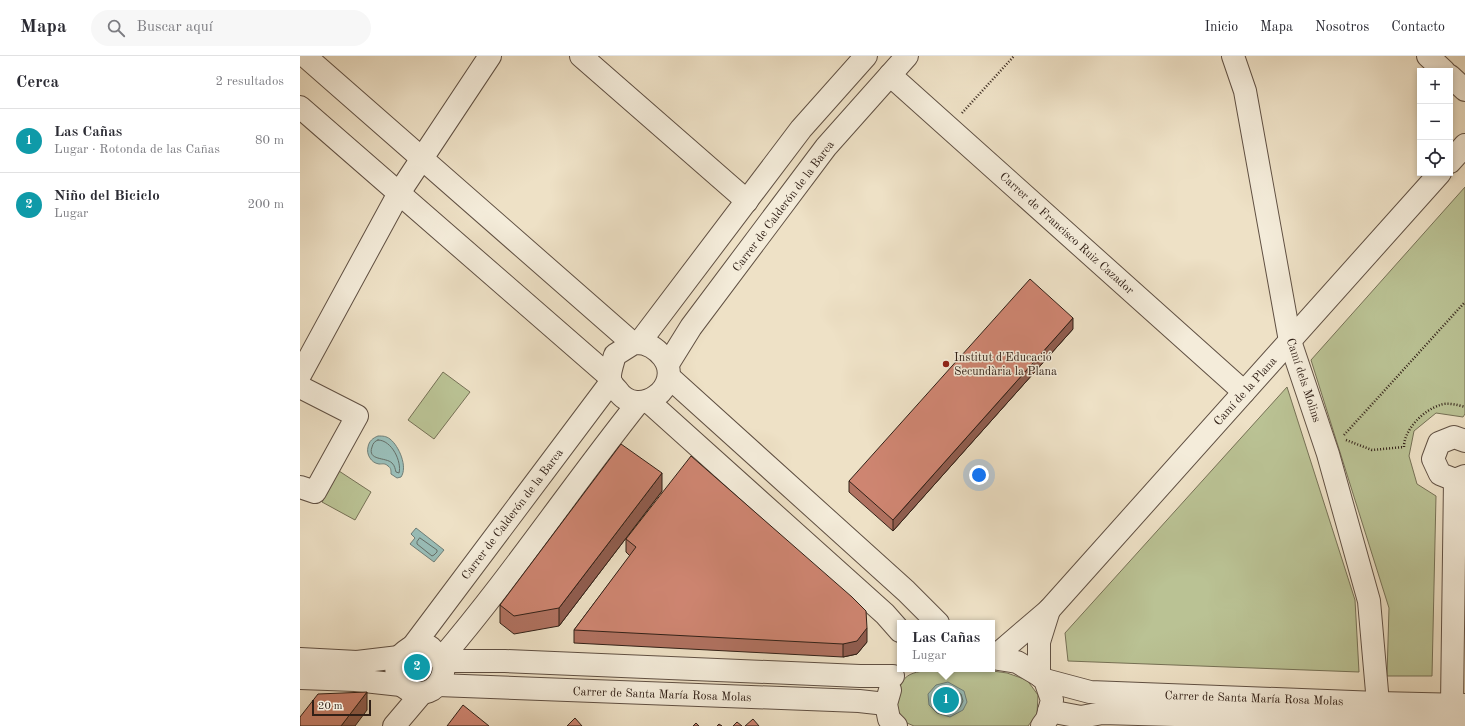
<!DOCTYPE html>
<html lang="es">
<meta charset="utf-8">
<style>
body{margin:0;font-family:"Old Standard TT",serif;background:#f7f7f7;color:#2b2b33}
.controls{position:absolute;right:12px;top:12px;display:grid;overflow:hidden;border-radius:0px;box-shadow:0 2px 6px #0003}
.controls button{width:36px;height:36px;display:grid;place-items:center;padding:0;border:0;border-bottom:1px solid #e1e1e2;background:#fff;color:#2b2b33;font:20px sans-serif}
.scale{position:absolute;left:12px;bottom:10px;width:59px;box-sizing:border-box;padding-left:4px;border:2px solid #312017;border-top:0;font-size:11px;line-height:14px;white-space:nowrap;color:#312017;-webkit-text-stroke:3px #f4ecda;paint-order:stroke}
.you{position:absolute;left:679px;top:419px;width:14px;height:14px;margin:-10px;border:3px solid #fff;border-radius:50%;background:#1a73e8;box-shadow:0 0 0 6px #1a73e833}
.badge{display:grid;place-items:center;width:26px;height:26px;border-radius:50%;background:#b45309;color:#fff;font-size:13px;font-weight:700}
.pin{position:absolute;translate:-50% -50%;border:2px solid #fff;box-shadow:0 1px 4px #0006}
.popup{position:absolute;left:597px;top:564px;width:98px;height:52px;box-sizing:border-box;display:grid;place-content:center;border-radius:0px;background:#fff;filter:drop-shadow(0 1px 3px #0005);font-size:13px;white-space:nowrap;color:#7c7c81}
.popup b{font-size:15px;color:#2b2b33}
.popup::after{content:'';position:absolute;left:50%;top:100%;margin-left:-8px;border:8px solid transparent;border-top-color:#fff}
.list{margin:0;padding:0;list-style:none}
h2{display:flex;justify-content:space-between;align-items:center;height:52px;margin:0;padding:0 16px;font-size:17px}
h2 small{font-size:13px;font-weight:400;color:#7c7c81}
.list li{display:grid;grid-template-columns:26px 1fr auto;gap:12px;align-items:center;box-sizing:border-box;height:64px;padding:0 16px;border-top:1px solid #e1e1e2}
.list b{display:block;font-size:15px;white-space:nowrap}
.list p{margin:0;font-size:13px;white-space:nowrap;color:#7c7c81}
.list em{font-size:13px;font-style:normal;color:#7c7c81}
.icon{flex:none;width:22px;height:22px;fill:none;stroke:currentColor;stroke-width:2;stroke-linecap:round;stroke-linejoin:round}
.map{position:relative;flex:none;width:1165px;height:670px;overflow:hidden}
header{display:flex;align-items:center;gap:24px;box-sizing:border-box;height:56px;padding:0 20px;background:#fff;border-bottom:1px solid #e1e1e2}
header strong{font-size:19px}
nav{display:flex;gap:22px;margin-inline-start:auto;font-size:14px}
.search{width:280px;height:36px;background:#f7f7f7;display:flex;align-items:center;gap:10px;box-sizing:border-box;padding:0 14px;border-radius:22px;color:#7c7c81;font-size:15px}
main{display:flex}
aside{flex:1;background:#fff}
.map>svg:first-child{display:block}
.green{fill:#bac294;stroke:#767156}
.water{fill:#99bdb7;stroke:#6f7e77}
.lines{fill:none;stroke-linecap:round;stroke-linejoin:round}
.shore{stroke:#656e67;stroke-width:1}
.minor-casing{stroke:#605043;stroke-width:24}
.path{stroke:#312017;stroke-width:2.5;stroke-dasharray:1 2;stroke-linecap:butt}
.minor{stroke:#f4ecda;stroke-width:22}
.wall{fill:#b17261;stroke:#312017}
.shaded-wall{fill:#905d4f;stroke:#312017}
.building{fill:#ce8571;stroke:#312017}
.poi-dot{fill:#8f2418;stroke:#f4ecda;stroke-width:1.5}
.labels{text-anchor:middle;stroke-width:3;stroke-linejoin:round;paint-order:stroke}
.street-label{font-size:12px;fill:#312017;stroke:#f4ecda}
.poi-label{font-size:12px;fill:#312017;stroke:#f4ecda;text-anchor:start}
</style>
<header>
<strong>Mapa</strong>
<div class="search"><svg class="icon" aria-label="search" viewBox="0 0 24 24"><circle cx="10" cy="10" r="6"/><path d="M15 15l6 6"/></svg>Buscar aquí</div>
<nav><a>Inicio</a><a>Mapa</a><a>Nosotros</a><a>Contacto</a></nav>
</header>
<main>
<aside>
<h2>Cerca<small>2 resultados</small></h2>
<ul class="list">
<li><span class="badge" style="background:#0f9aa8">1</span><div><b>Las Cañas</b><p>Lugar · Rotonda de las Cañas</p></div><em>80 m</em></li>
<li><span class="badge" style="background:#0f9aa8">2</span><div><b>Niño del Biciclo</b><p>Lugar</p></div><em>200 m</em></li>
</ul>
</aside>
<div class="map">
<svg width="1165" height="670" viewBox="0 0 1165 670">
<rect width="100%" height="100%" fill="#eee1c6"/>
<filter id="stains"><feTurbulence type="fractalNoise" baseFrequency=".005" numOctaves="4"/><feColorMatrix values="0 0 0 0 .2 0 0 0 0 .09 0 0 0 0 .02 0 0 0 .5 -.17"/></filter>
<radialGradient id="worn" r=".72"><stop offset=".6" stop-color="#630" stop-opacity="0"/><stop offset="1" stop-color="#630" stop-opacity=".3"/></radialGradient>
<g class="green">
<path d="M1165,131V358L1163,361L1136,357L1114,375L1109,400L1117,428L1136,440L1132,620H1087L1089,552L1011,304Z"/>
<path d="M143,316L170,336L134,383L108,364Z"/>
<path d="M987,331L1055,544L1059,616L768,605L765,577Z"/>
<path d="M39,415L71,436L55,464L22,446Z"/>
<path d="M642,613H678L707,617L727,624L738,639L737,658L728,670H614L607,667L597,654C598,616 608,616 642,613Z"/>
</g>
<g class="water">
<path d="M78,380C83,380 86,380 90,383C99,390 108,411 101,421L97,422L91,418C91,414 91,412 88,410C85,407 83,408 79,408C71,407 66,398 68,391C69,385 73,382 78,380Z"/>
<path d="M116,472L144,494L134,506L110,488L115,482L111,478Z"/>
<path d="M648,626L664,635L667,646L663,654L650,661L637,657L629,649L628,638L636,629Z"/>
</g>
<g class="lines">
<g class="shore">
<path d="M78,384C92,384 102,406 99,417L96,416C95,413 95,410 92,407C86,401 67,405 72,391C73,387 75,385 78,384Z"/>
<path d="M120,482L137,494V496L134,499L132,500L117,488V486Z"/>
<path d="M648,631L661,638L663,645L660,651L649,657C640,654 633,651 632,640L638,633Z"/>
<path d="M647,636L656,641L657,644L656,647L649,651L642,649L637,644C637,638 642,637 647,636Z"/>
</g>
<g class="minor-casing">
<g id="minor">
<path d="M5,0L329,284L334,287"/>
<path d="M281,0L447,145"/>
<path d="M933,0L945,35L990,285L1028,398L1069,545L1078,647"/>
<path d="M1128,0L1144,15"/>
<path d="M590,19L944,336"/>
<path d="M1150,20L1165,34"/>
<path d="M0,51L310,321"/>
<path d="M1150,106L1165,89"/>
<path d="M334,287C347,286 356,292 363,301C385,330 338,365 317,334C314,331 311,327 310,324C309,317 313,306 315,299Z"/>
<path d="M339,287L501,73L566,0"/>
<path d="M368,308L391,271L526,91L607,0"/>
<path d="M0,319L99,137L190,0"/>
<path d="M369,321L606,535L638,567"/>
<path d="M0,331L57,360L15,436L0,431"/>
<path d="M348,345L585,558L600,575"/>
<path d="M1165,385L1154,381L1139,387L1133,403L1140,418L1155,424L1165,420"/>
<path d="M113,590L311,326"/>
<path d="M113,590L130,591C140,601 148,608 141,623C129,649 91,636 97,608C98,606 98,603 99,602C101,597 109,593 113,590Z"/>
<path d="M692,602L717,606L739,619L745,624L752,644L747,663L742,670"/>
<path d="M693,602L749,554L1140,117"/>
<path d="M0,603L57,606L99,601"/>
<path d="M141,603C211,521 271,431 338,347"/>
<path d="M142,605H205L560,620H593"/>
<path d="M739,619V586L749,554"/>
<path d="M0,622L55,624L101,629"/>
<path d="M745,624L790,636L1078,647L1165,649"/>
<path d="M138,629L559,645L586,648"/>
<path d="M590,634L586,648L589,663L596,670"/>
<path d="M1152,648L1155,424"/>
<path d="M749,655L781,661L802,657L1165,667"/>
<path d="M94,670L122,637"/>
</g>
</g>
<g class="path">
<path d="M662,57L714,0"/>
<path d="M1044,379L1165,246"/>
<path d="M1046,384L1072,394L1104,391C1104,373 1124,354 1140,349C1147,346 1158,349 1165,351"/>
</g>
<use href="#minor" class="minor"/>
</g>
<g class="wall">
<path d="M773,273L593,475L549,436V425Z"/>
<path d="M362,435L259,570L214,578L200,567V549Z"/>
<path d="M326,483L567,586L557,598L543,601L274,587V574L330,500L326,496Z"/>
</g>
<g class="shaded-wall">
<path d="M773,262V273L593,475V464Z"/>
<path d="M362,417V435L259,570V552Z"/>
<path d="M567,572V586L557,598L543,601V588Z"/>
<path d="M67,636V654L55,670H41Z"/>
</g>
<g class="building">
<path d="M730,223L773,262L593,464L549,425Z"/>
<path d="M321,388L362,417L259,552L214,560L200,549Z"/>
<path d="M391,400L552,541L566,555L567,572L557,585L543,588L274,574L336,491L326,483Z"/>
<path d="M67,636L41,670H0V661L18,638Z"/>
<path d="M163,649L189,670H147Z"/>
<path d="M275,662L282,670H267Z"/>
<path d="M453,663L459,670H445Z"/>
<path d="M437,666L442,670H433Z"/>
<path d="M396,667L399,670H393Z"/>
<path d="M419,668L422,670H417Z"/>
</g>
<circle class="poi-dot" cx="646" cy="308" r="4"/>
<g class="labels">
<g class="street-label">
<text transform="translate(483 150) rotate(-53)" y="4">Carrer de Calderón de la Barca</text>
<text transform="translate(767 177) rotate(42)" y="4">Carrer de Francisco Ruiz Cazador</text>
<text transform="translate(1004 324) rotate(72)" y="4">Camí dels Molins</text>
<text transform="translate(945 335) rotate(-48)" y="4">Camí de la Plana</text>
<text transform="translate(212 458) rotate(-53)" y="4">Carrer de Calderón de la Barca</text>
<text transform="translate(362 638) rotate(2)" y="4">Carrer de Santa María Rosa Molas</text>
<text transform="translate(954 642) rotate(2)" y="4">Carrer de Santa María Rosa Molas</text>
</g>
<g class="poi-label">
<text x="654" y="305">Institut d'Educació<tspan x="654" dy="14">Secundària la Plana</tspan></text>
</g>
</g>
<rect width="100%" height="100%" filter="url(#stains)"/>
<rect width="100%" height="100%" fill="url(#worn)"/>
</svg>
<div class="controls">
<button>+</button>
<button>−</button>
<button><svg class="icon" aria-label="locate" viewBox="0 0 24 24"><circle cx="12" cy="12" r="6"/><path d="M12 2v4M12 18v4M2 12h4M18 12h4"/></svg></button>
</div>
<div class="scale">20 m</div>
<div class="you"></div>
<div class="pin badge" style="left:646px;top:644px;background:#0f9aa8">1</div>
<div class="popup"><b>Las Cañas</b>Lugar</div>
<div class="pin badge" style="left:117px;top:611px;background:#0f9aa8">2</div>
</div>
</main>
